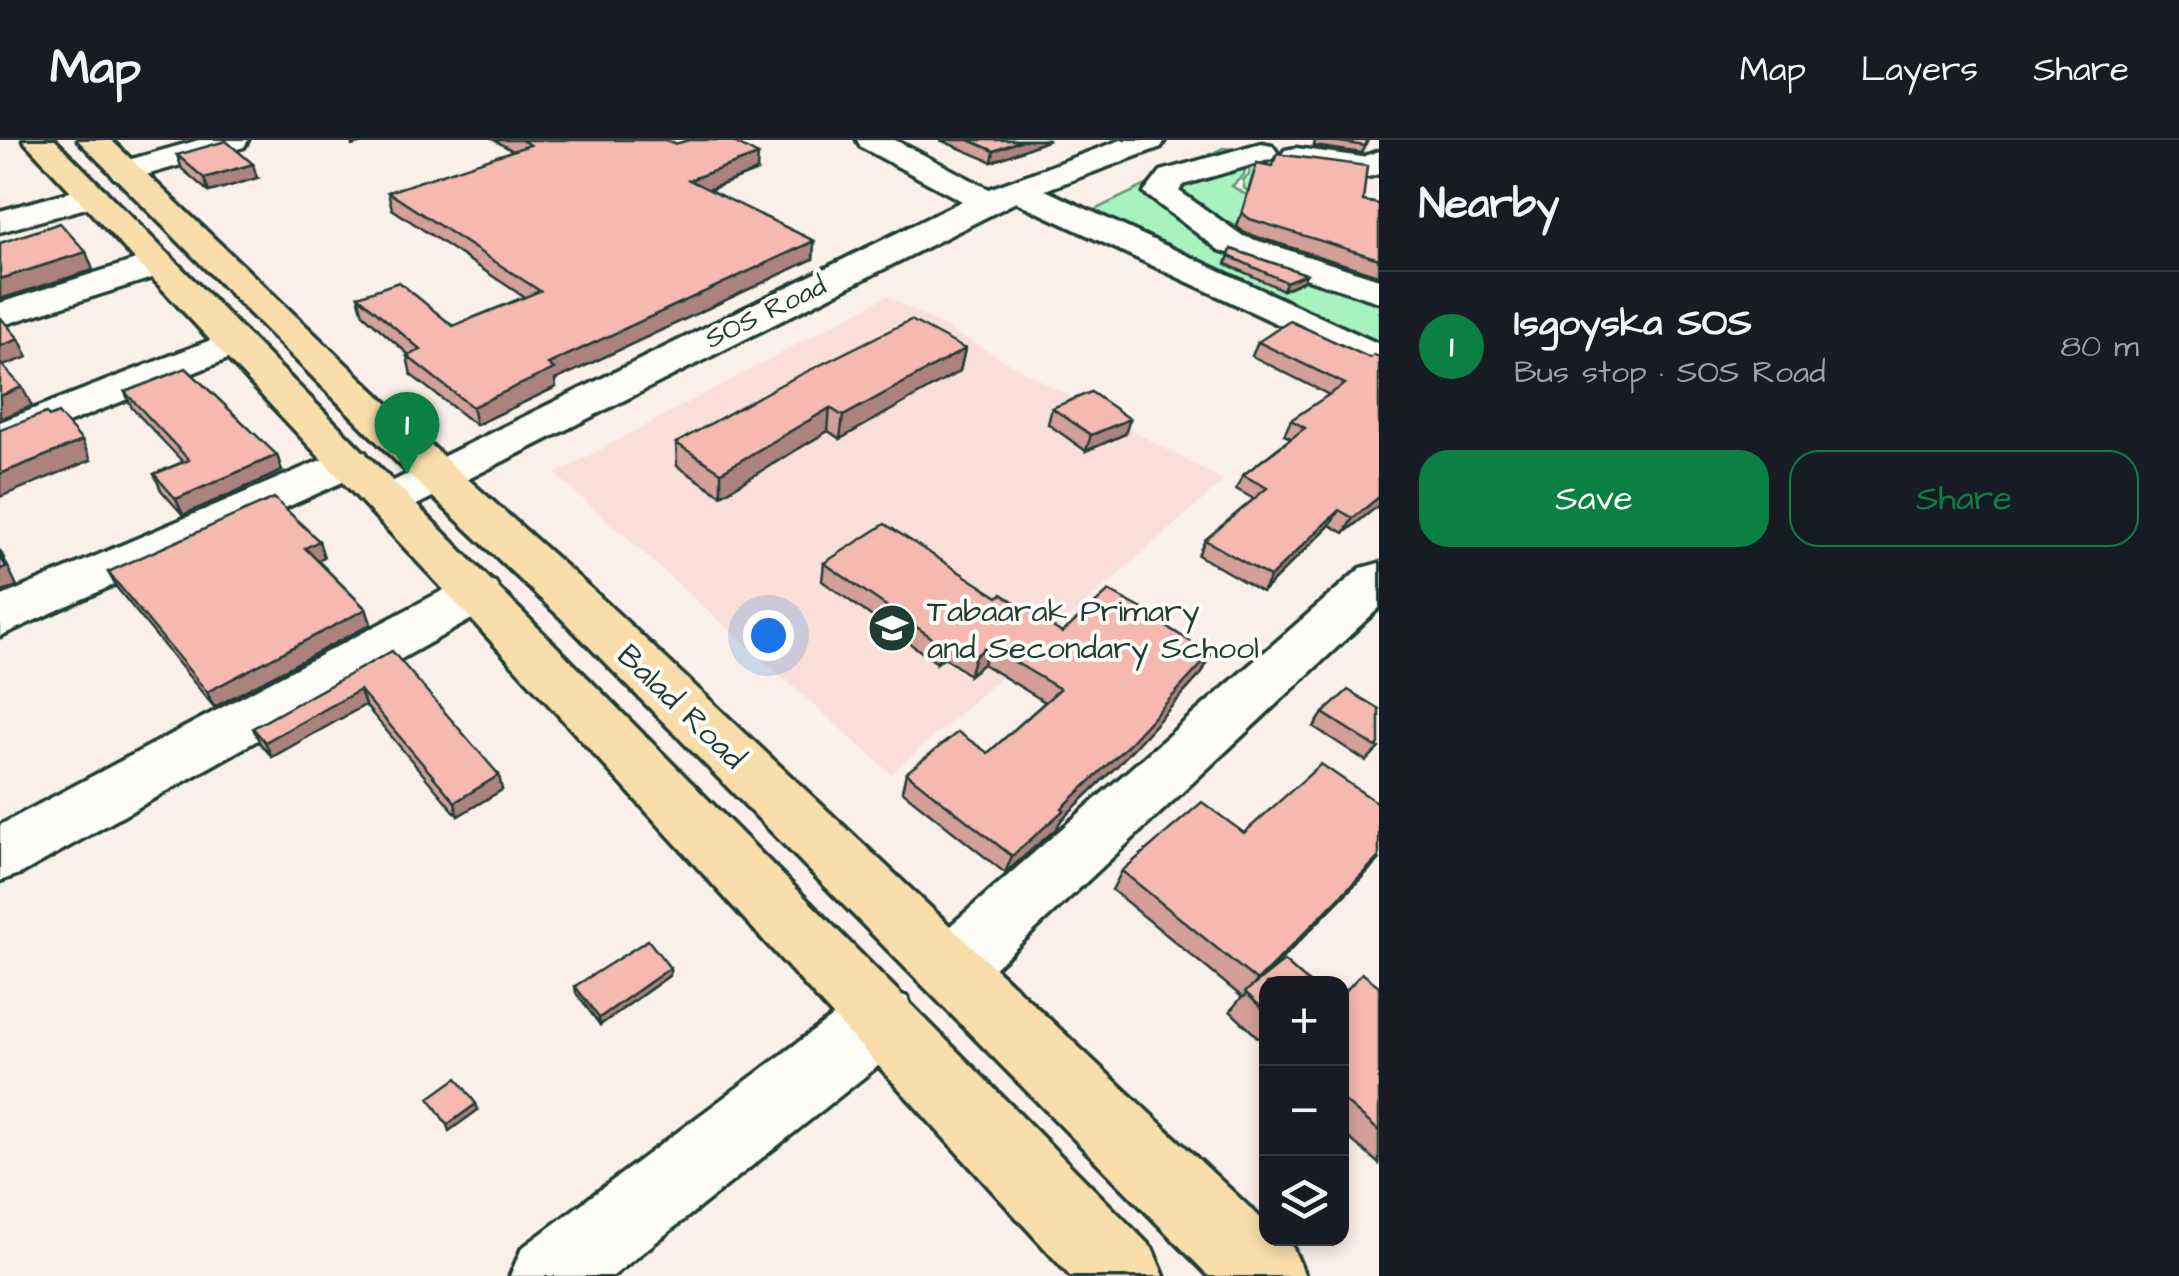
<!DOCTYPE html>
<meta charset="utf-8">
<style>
body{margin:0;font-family:"Architects Daughter",sans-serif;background:#242831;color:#f1f3f6}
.controls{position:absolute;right:30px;bottom:30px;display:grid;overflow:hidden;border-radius:20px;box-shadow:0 5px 15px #0003}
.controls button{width:90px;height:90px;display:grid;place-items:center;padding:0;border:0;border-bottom:2px solid #363941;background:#171b24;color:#f1f3f6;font:50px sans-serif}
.you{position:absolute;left:768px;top:495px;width:35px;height:35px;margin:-25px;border:8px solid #fff;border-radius:50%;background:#1a73e8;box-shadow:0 0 0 15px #1a73e833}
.badge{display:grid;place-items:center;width:65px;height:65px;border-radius:50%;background:#0b8043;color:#fff;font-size:32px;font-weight:700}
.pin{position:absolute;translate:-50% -82px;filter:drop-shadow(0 2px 5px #0008)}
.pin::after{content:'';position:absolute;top:52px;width:35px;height:30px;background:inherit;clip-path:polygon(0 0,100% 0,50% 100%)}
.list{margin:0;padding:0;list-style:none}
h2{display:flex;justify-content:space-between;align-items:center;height:130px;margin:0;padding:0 40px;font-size:42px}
h2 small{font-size:32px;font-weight:400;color:#9ea1a6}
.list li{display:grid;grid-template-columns:65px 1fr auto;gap:30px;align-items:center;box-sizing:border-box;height:150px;padding:0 40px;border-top:2px solid #363941}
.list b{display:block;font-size:38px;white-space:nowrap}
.list p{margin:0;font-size:32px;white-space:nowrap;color:#9ea1a6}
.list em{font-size:32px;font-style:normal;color:#9ea1a6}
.actions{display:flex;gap:20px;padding:30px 40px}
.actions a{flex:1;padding:22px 0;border:2px solid #0b8043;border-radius:30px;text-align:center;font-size:35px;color:#0b8043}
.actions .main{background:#0b8043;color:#fff}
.icon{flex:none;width:55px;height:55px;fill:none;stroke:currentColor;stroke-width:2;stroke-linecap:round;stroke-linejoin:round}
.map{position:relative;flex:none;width:1379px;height:1136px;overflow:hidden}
header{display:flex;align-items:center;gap:60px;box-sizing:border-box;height:140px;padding:0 50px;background:#171b24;border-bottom:2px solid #363941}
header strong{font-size:48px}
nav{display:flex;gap:55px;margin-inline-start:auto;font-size:35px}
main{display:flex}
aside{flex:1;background:#171b24}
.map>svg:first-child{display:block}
.built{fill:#f9dfd8}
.green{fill:#a8f2c0;stroke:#64987a;stroke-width:2.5}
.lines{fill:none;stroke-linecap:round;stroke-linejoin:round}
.minor-casing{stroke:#1f3d34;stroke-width:7}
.highway-casing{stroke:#1f3d34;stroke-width:7}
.minor{fill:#fdfcf7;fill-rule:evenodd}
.highway{fill:#f9deab;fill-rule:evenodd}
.wall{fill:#d39f98;stroke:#1f3d34;stroke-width:2.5}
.shaded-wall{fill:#ac827c;stroke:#1f3d34;stroke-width:2.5}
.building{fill:#f5b9b1;stroke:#1f3d34;stroke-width:2.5}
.labels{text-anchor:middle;stroke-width:8;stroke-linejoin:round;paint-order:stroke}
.far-street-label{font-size:28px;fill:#1f3d34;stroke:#fdfcf7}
.poi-label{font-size:32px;fill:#1f3d34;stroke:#fdfcf7;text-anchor:start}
.street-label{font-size:32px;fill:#1f3d34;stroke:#fdfcf7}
</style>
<header>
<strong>Map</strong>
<nav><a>Map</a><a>Layers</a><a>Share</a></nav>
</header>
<main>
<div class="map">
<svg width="1379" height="1136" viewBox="0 0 1379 1136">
<rect width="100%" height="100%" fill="#fbefe9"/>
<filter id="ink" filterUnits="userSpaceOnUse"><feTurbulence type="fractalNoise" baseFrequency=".01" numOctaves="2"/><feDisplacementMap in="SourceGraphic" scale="20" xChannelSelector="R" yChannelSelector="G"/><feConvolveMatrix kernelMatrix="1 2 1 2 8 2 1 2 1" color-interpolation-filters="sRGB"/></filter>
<g filter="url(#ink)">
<path class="built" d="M887,156L1224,341L891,634L555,334Z"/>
<path class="green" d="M1223,8L1234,9L1161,39L1146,56L1178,50L1183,42L1246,21L1244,35L1232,46L1251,58L1244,89L1188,66L1311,118L1278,96L1256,58L1244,48L1243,40L1249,35L1250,11L1318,22L1312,114L1334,111L1379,116V215L1088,73Z"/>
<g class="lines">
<g class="minor-casing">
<g id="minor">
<path d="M199,0H248L244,7L125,41L114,38L109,31L114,24Z"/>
<path d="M857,0H895L989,49L1121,0H1165L1161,7L1045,50L1379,204V231L1016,62L403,372L387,377L371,372L364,362L371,352L962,61L861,7Z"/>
<path d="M1261,3L1272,5L1277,12L1272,19L1183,45L1179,51L1243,96L1379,139V162L1219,110L1144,53L1161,31Z"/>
<path d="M1296,8L1362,17L1379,11V34L1368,37L1285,24L1280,17L1285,10Z"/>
<path d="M92,46L104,49L109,56L104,63L0,92V71Z"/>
<path d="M158,113L171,116L176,124L171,132L0,186V163Z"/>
<path d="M234,191L248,195L254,203L248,211L0,310V282Z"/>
<path d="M349,308L365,312L371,322L365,332L0,496V457Z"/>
<path d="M1379,423V468L973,848L950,857L927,848L917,827L927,806L1361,428Z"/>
<path d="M477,437L495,442L502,454L495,466L22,733L0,741V685L459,442Z"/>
<path d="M883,848L907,857L917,880L907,903L613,1136H510L522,1108L859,857Z"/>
</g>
</g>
<g class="highway-casing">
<g id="highway">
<path d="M23,0H55L1152,1108L1164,1136H1070L459,466Z"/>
<path d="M78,0H111L452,325L597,454L1266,1083V1098H1283L1293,1108L1305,1136H1209L561,478L420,345Z"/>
</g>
</g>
<use href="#minor" class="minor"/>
<use href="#highway" class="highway"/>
</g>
<g class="wall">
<path d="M494,0H665L757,31L709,50L814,101L813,119L555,240L556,247L476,285L411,235L407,216L409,215L363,174L358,156L453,186L524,157L392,69L388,52L513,11Z"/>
<path d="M940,0H1049L992,22Z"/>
<path d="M1315,0H1368L1362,13L1314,6Z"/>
<path d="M177,15L257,38L209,52L182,29Z"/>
<path d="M1257,23L1363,61L1379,64L1378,135L1245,93L1237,87Z"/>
<path d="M1231,109L1306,134L1303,141L1283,150L1226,124Z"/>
<path d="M1258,202L1370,218L1379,217V365L1344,393L1330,385L1262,452L1198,415L1205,400L1254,359L1236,349L1243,335L1291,298L1284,295L1291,280L1329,255L1252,216Z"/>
<path d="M965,209L960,231L840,299L828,291L721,355L677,326L676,303Z"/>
<path d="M125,252L277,315L282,331L183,375L161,350L154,334L183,322L132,268Z"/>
<path d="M1052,268L1125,294L1086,311L1048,284Z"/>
<path d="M324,417L317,420L366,469L371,484L214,567L117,448L108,432Z"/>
<path d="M824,423L998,457L1062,493L1168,488L1211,514L1202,533L1117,626L1061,680L1057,688L1005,733L902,651L906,633L988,613L1045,562L983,524L969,535L944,517L937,523L822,441Z"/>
<path d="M392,511L502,650L458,676L365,565L272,617L260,603L253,588Z"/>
<path d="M1323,573L1379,608L1366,621L1314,587Z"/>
<path d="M1244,693L1379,720L1260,841L1266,844V905L1230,871L1242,857L1112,750L1122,731Z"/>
<path d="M670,828V835L600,885L576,853L575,846Z"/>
<path d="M1379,846V1024L1342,992V855Z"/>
</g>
<g class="shaded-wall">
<path d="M351,0H372L352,6Z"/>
<path d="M1022,0H1049L992,22L994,11Z"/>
<path d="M758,15L757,31L689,57V40Z"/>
<path d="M253,24L257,38L209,52L204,38Z"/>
<path d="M814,101L813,119L555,240L556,247L476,285L472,267L548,224Z"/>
<path d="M86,112L93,130L0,159V139Z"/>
<path d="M1306,134L1303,141L1283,150L1286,142Z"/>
<path d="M19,199L28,217L0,227V206Z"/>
<path d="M965,209L960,231L840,299L843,276Z"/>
<path d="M22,247L32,266L0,279V256Z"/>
<path d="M830,268L828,291L721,355V332Z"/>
<path d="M1130,279L1125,294L1086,311L1091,295Z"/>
<path d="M82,301L91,320L0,357V334Z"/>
<path d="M277,315L282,331L183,375L176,359Z"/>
<path d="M1379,357V365L1344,393L1353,378Z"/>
<path d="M1339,370L1330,385L1262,452L1270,437Z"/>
<path d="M319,401L324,417L310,424L305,408Z"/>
<path d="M0,410L17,446L0,453Z"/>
<path d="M366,469L371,484L214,567L207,552Z"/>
<path d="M949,499L944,517L937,523L941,504Z"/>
<path d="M988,506L983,524L969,535L975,516Z"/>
<path d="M1211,514L1202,533L1117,626L1061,680L1057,688L1005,733L1012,716L1062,668Z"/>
<path d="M360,550L365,565L272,617L265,602Z"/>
<path d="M499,635L502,650L458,676L455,662Z"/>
<path d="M1379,717V720L1243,858L1257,841Z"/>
<path d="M670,828V835L600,885L599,878Z"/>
<path d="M476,964L478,970L449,991L447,985Z"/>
</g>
<g class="building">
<path d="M521,0H665L675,4L689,0H730L758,15L689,40L814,101L548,224L554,229L472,267L407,216L421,210L358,156L399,142L453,186L540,151L388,52L530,5Z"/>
<path d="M969,0H1022L994,11Z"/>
<path d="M1326,0H1368L1365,6Z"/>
<path d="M226,1L253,24L204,38L177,15Z"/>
<path d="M1277,14L1367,26L1363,61L1379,64V119L1250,79L1242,73L1257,23L1272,26Z"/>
<path d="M60,83L86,112L0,139V103Z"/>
<path d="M1231,109L1306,134L1286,142L1229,116Z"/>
<path d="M0,177L19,199L0,206Z"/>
<path d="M911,180L965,209L843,276L830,268L721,332L676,303L780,245Z"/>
<path d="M1290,181L1370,218L1374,215L1379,217V357L1353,378L1339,370L1270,437L1205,400L1267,348L1243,335L1305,288L1291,280L1345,244L1258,202Z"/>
<path d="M0,223L22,247L0,256Z"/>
<path d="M186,228L277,315L176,359L154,334L189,320L125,252Z"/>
<path d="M1091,252L1130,279L1091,295L1052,268Z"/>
<path d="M46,273L49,277L58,273L82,301L0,334V290Z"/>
<path d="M274,358L319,401L305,408L366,469L207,552L108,432Z"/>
<path d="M885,384L998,457L1002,454L1062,493L1109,451L1170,484L1167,487L1211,514L1125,608L1062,668L1064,670L1012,716L906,633L958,592L988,613L1060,549L988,506L975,516L949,499L941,504L824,423Z"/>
<path d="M0,415L6,427L0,429Z"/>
<path d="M392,511L499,635L455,662L360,550L265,602L253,588Z"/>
<path d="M1348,550L1379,569V604L1376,607L1323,573Z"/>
<path d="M1321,624L1379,664V717L1257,841L1122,731L1202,662L1244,693Z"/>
<path d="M648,800L670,828L599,878L575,846Z"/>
<path d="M1284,821L1310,844H1266V872L1245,852Z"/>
<path d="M1362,833L1379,846V991L1342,959V855Z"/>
<path d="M457,938L476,964L447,985L429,958Z"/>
</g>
</g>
<defs>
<g id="school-disc" transform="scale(2.5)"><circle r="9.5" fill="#1f3d34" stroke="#fdfcf7"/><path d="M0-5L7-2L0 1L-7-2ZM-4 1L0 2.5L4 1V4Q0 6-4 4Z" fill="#fff"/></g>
</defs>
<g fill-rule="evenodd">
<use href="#school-disc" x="892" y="488"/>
</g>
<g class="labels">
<g class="far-street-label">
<text transform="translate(765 171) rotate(-26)" y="10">SOS Road</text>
</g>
<g class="poi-label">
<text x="927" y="481">Tabaarak Primary<tspan x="927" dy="37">and Secondary School</tspan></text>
</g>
<g class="street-label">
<text transform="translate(682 566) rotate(44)" y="11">Balad Road</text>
</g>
</g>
</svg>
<div class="controls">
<button>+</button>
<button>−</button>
<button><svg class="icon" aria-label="layers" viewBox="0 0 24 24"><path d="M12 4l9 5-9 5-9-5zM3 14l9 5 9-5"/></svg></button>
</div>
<div class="you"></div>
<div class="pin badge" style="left:407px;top:334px">1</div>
</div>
<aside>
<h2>Nearby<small></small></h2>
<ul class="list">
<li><span class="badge">1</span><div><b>Isgoyska SOS</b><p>Bus stop · SOS Road</p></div><em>80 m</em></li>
</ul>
<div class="actions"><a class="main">Save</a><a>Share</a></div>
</aside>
</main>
